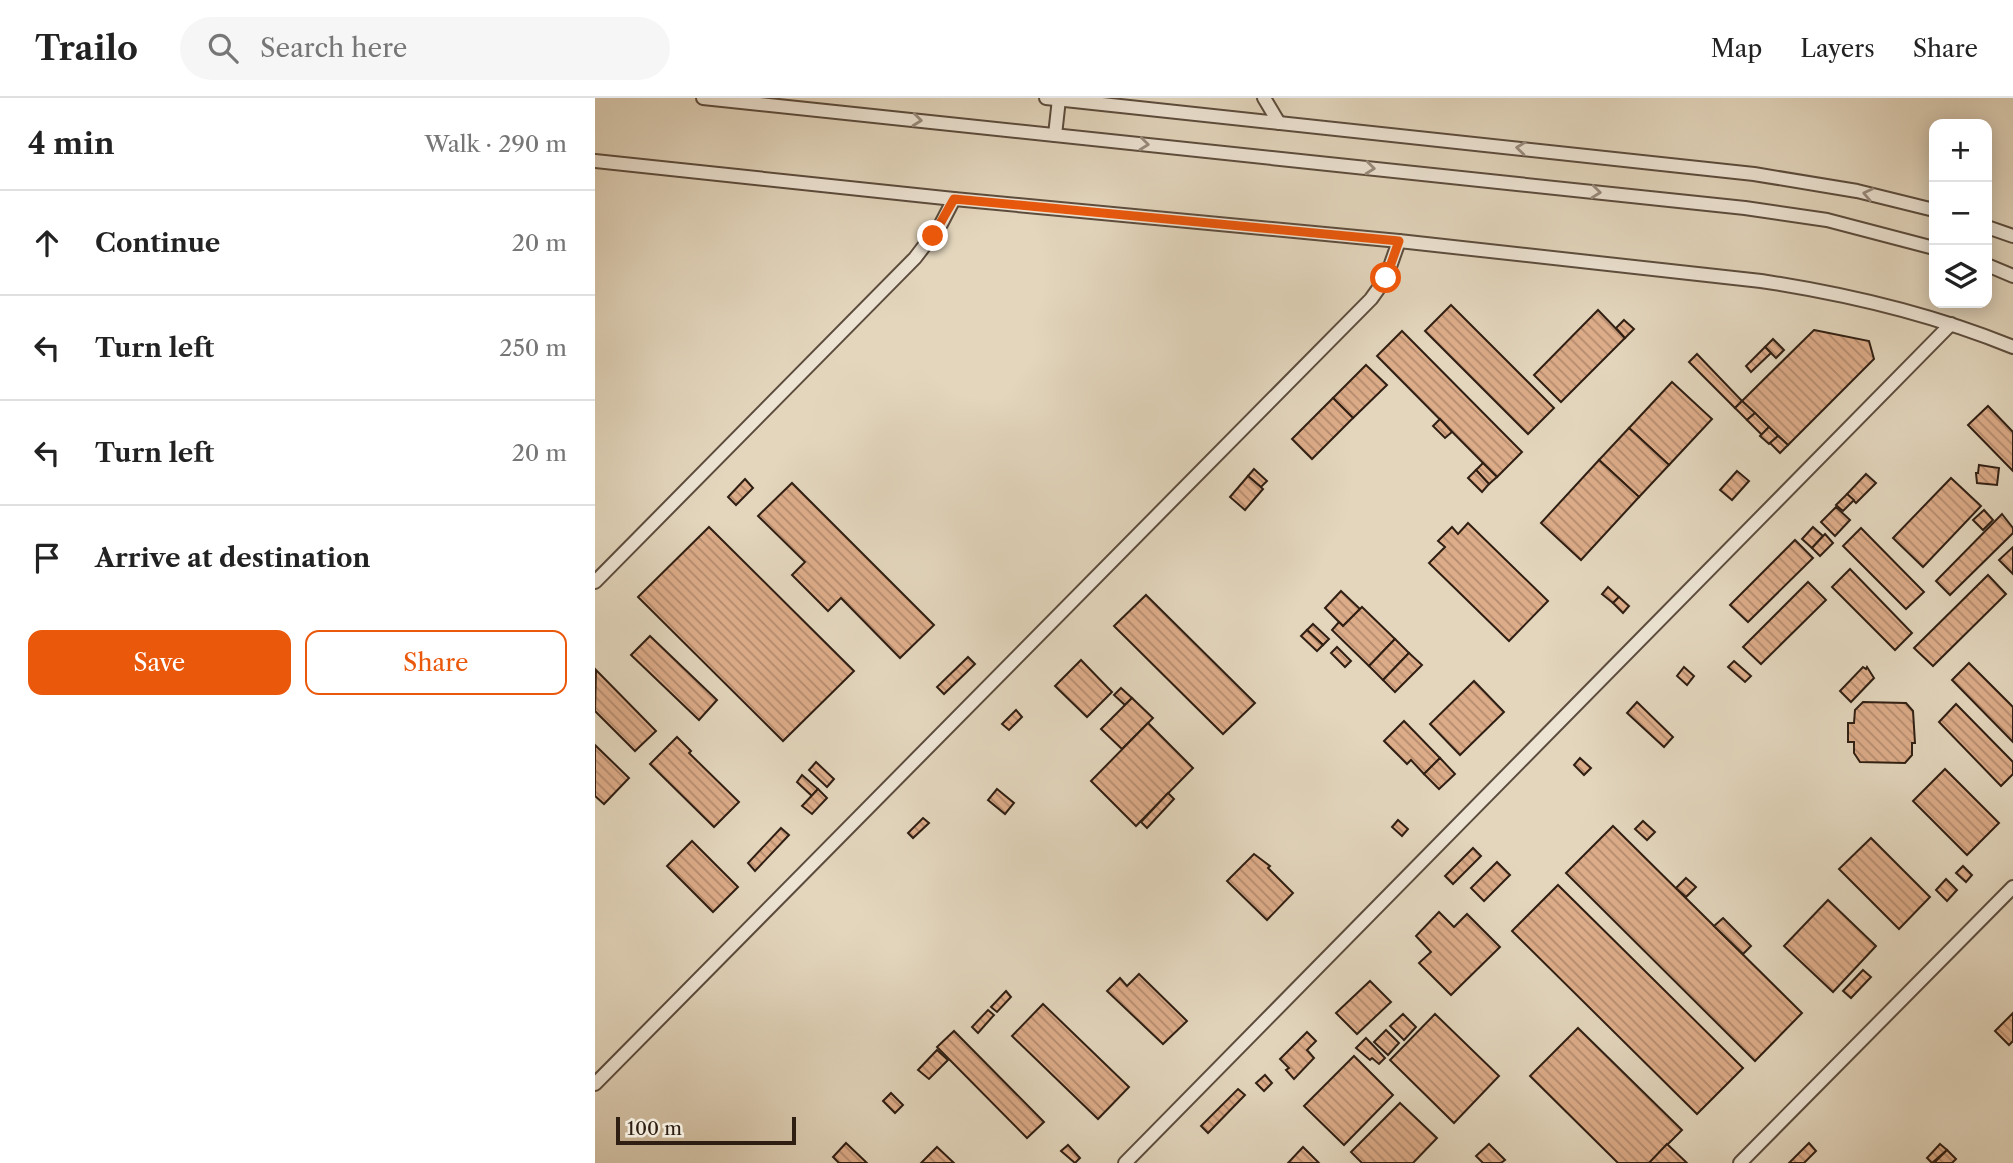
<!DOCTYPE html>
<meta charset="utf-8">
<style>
body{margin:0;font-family:"Libre Caslon Text",serif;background:#f6f6f6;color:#222}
.controls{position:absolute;right:21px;top:21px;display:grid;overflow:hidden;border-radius:14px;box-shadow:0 4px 18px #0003}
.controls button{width:63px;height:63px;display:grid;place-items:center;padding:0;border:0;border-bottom:2px solid #e0e0e0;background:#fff;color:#222;font:35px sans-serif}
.scale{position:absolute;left:21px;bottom:18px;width:180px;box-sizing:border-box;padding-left:7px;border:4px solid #2f1e12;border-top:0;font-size:19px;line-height:24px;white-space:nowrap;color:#2f1e12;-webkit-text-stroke:5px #ede4d4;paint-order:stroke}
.stop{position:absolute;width:21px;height:21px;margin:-16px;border:5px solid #ea580c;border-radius:50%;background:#fff}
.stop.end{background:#ea580c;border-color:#fff;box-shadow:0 2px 7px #0008}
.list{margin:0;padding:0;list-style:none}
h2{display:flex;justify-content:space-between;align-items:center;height:91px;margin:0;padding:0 28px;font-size:30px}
h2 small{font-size:23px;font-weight:400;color:#767676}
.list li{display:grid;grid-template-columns:46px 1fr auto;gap:21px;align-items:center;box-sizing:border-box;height:105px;padding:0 28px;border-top:2px solid #e0e0e0}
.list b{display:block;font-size:26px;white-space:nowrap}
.list em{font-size:23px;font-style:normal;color:#767676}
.actions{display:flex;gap:14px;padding:21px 28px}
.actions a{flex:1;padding:16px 0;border:2px solid #ea580c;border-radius:14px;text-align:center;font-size:24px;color:#ea580c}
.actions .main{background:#ea580c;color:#fff}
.icon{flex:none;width:38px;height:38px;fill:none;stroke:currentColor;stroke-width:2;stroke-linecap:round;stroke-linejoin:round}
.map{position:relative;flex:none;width:1418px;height:1065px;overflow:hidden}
header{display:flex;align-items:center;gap:42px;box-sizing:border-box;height:98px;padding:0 35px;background:#fff;border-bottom:2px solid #e0e0e0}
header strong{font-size:33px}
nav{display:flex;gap:38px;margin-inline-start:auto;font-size:24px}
.search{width:490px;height:63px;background:#f6f6f6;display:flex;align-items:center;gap:18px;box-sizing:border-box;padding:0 24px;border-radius:38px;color:#767676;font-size:26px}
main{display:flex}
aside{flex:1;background:#fff}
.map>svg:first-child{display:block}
.building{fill:url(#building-back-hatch);stroke:#2f1e12;stroke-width:2}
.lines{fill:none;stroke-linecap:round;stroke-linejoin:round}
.minor-casing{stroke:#5c4c3d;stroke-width:16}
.minor{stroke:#ede4d4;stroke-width:12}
.oneway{stroke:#988b7d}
.route{stroke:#ea580c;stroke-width:9}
</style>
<header>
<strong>Trailo</strong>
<div class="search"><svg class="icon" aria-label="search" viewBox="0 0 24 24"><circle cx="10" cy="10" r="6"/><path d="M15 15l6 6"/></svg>Search here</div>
<nav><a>Map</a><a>Layers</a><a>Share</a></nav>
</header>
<main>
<aside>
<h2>4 min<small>Walk · 290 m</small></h2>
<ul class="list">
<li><svg class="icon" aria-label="ahead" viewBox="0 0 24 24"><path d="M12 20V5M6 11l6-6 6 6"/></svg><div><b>Continue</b></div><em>20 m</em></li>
<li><svg class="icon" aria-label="left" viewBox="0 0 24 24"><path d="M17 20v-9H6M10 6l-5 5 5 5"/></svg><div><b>Turn left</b></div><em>250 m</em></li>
<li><svg class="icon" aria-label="left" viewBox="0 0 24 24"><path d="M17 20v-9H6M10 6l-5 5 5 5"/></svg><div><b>Turn left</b></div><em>20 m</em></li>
<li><svg class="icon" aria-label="arrive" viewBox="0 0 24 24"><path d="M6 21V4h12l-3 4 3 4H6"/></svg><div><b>Arrive at destination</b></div></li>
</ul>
<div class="actions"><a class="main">Save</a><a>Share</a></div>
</aside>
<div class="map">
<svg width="1418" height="1065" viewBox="0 0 1418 1065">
<defs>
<pattern id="building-back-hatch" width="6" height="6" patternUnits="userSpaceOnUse" patternTransform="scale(1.75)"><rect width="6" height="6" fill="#ddac89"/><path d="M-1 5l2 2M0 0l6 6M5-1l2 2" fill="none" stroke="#b48b6f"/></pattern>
</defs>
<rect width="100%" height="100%" fill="#e3d6bd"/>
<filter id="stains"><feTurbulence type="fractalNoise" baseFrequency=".00286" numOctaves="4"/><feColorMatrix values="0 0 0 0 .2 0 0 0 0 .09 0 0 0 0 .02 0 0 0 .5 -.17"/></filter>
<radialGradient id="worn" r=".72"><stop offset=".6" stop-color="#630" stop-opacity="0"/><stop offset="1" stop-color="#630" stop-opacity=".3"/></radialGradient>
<g class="building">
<path d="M856,207L959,310L933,336L830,233Z"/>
<path d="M1003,212L1030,240L966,304L939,277Z"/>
<path d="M1029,222L1039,231L1030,240L1021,230Z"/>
<path d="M1219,232L1274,243L1279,261L1193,347L1147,303Z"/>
<path d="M807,233L927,354L902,379L782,258Z"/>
<path d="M1178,241L1189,252L1181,260L1170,249Z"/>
<path d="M1170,249L1176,255L1156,274L1151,268Z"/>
<path d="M1102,256L1147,303L1140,310L1094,264Z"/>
<path d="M771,267L792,287L758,320L738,300Z"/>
<path d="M1077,284L1117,321L1074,367L1034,330Z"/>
<path d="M738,300L758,320L717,361L697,341Z"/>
<path d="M1147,303L1160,315L1152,322L1140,310Z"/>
<path d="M1393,308L1418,334V373L1373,327Z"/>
<path d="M1160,315L1174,329L1167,337L1152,322Z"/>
<path d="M845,321L857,334L850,340L838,328Z"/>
<path d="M1174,329L1183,338L1174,346L1165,338Z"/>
<path d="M1034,330L1074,367L1044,399L1004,362Z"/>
<path d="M1183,338L1193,347L1185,355L1175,345Z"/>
<path d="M1004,362L1044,399L986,462L946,425Z"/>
<path d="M888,365L902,379L894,386L881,372Z"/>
<path d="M1384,367L1404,370L1402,387L1382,385L1381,375H1383Z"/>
<path d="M659,371L672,383L666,389L653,378Z"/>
<path d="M881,372L894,386L887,394L873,380Z"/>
<path d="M1142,373L1154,383L1137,402L1125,392Z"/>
<path d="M1271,376L1281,385L1261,405L1252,396Z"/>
<path d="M653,378L668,391L650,412L635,399Z"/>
<path d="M1356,380L1386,408L1328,469L1298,440Z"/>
<path d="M150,381L158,390L141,407L133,399Z"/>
<path d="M197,385L339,527L305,560L246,500L233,513L197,477L210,464L163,418Z"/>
<path d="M1252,396L1259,402L1248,413L1241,407Z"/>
<path d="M1241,409L1255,422L1240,438L1226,424Z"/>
<path d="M1389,412L1398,422L1388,432L1378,422Z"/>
<path d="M1407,416L1418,430V435L1355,497L1341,483Z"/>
<path d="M873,425L953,503L914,543L834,465L850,449L843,443L857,429L863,436Z"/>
<path d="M114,429L259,573L188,643L43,499Z"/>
<path d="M1218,429L1228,438L1217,450L1207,441Z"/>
<path d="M1266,430L1329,494L1311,511L1248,448Z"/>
<path d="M1230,436L1238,445L1225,458L1217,450Z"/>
<path d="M1200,442L1218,460L1153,524L1135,507Z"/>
<path d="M1418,449V476L1404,462Z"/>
<path d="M1255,471L1317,535L1300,552L1237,489Z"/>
<path d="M1393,477L1411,496L1338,568L1319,550Z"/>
<path d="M1213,484L1231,502L1166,566L1148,549Z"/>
<path d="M1013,489L1024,499L1018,505L1007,496Z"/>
<path d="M746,493L765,511L748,528L730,510Z"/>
<path d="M551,497L660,605L628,636L519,528Z"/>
<path d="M1024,499L1034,508L1028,515L1018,505Z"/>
<path d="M767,509L800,541L774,568L737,532L744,524L748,528Z"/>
<path d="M718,526L734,541L728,547L712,532Z"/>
<path d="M712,532L728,547L722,553L706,538Z"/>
<path d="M55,538L122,602L104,622L36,557Z"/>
<path d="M800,541L814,555L788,582L774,568Z"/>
<path d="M742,549L756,563L750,569L736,555Z"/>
<path d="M814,555L827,567L800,594L788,582Z"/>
<path d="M373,559L380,566L349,596L342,589Z"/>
<path d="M486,562L517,594L492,619L460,588Z"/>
<path d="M1139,563L1156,578L1150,584L1133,569Z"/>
<path d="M1374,565L1418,609V644L1357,582Z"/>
<path d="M1089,569L1099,578L1092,587L1082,578Z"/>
<path d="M1268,569L1271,571L1272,569L1279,580L1256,604L1245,593Z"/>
<path d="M1,572L61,633L40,653L0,613Z"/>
<path d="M879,583L909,614L865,657L835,626Z"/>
<path d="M526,590L537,600L530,607L519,597Z"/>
<path d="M537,600L558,620L527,651L506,631Z"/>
<path d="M1042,604L1078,639L1069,649L1032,615Z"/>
<path d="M1268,604L1311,605L1318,613L1320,645H1317V657L1310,665L1265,664L1259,655V644H1253V625H1259L1260,612Z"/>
<path d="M1361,606L1418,664V676L1406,688L1344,624Z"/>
<path d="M421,612L427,619L414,632L407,626Z"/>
<path d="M809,623L845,660L829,676L816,662L812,666L789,643Z"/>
<path d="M553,625L598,670L541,728L496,683Z"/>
<path d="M82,639L96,653L94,655L144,704L119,729L55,666Z"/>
<path d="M0,647L34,680L9,706L0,698Z"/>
<path d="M845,660L860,676L844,691L829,676Z"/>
<path d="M985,660L996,670L989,677L979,667Z"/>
<path d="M221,664L239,681L232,689L214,672Z"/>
<path d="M1350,671L1404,725L1372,757L1318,703Z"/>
<path d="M207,677L223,691L217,698L202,684Z"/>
<path d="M223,691L232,700L217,716L207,708Z"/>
<path d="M402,691L419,705L410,716L393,702Z"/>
<path d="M573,695L579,701L552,730L546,724Z"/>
<path d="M328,720L334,725L318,740L313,735Z"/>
<path d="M803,722L813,731L807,738L797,729Z"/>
<path d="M1048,723L1060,734L1052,742L1040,731Z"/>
<path d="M1018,728L1207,915L1160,963L971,775Z"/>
<path d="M186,730L194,737L160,773L153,765Z"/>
<path d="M1276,740L1335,799L1304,831L1244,771Z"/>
<path d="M97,743L143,789L118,814L72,768Z"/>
<path d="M878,750L886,758L858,786L850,778Z"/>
<path d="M659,756L675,768L673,770L698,795L672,822L632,783Z"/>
<path d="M902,764L915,777L889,803L876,790Z"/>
<path d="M1368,768L1377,777L1371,784L1361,775Z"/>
<path d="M1091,780L1101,789L1091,799L1081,790Z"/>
<path d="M1351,781L1362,792L1352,803L1341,792Z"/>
<path d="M963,787L1148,970L1102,1016L917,833Z"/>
<path d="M1233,802L1281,848L1238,894L1189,848Z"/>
<path d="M844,814L859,829L872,816L905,849L856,897L824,865L836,854L821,838Z"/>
<path d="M1128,820L1156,848L1148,856L1119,828Z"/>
<path d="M1268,872L1276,879L1256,900L1248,893Z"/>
<path d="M544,876L592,923L568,946L512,893L525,880L532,888Z"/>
<path d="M775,883L796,904L762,936L741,915Z"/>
<path d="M411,893L416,899L402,914L396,909Z"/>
<path d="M448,906L534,989L503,1021L417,938Z"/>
<path d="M393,912L399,917L383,935L377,929Z"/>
<path d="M1418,915V943L1414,947L1400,933Z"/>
<path d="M808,916L821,929L809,942L795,928Z"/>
<path d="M840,916L904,978L859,1025L795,962Z"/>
<path d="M983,930L1087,1032L1054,1065H1023L935,978Z"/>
<path d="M791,932L804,945L793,957L779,944Z"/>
<path d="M359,933L449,1024L432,1040L342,949Z"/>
<path d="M712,934L721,943L712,952L719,960L699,981L691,972L694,970L685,961Z"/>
<path d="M771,940L790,960L784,966L777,960L775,962L761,950Z"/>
<path d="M342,952L353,962L334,981L323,972Z"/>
<path d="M759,958L798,997L749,1047L709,1008Z"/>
<path d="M670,977L677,985L669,993L661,985Z"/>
<path d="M643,991L650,997L613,1035L606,1028Z"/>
<path d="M296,995L308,1007L300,1015L288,1003Z"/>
<path d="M805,1005L842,1040L818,1065H767L756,1054Z"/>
<path d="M251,1045L272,1065H244L238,1059Z"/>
<path d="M1214,1045L1221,1053L1209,1065H1194Z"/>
<path d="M894,1046L910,1062L906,1065H888L881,1058Z"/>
<path d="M1072,1046L1092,1065H1054Z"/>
<path d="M1345,1046L1352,1052L1337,1065L1332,1060Z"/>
<path d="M473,1047L485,1060L480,1065L466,1053Z"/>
<path d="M342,1049L359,1065H326Z"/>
<path d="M708,1049L724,1065H693Z"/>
<path d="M1352,1052L1361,1061L1357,1065H1339Z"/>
</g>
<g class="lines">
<g class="minor-casing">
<g id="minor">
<path d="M108,0L1150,110L1232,122L1339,150"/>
<path d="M451,0L1159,76L1262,93L1339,112"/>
<path d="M669,0L684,25"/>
<path d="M460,37L464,1"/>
<path d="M0,63L359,101L804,143L1166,183C1252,196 1337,216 1418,249"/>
<path d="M1392,129L1418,138"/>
<path d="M1392,167L1418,178"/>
<path d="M0,484L320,160L346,126L359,101"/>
<path d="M0,986L776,201L791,180L804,143"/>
<path d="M530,1065L1356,226"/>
<path d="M1145,1065L1418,789"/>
</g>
</g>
<use href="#minor" class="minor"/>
</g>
<defs><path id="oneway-chevron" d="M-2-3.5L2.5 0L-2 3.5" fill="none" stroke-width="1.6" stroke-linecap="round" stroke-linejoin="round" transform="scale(1.75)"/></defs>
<g class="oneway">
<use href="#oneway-chevron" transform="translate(322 22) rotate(6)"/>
<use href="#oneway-chevron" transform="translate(549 46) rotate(6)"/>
<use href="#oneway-chevron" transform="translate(926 50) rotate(-174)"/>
<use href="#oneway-chevron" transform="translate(775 70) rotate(6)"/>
<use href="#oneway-chevron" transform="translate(1001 94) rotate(6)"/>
<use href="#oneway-chevron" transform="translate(1273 96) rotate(-168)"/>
</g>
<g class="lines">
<path class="route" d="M338,138L359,101L804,143L791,180"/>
</g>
<rect width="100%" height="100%" filter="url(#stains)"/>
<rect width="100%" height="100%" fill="url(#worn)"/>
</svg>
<div class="controls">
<button>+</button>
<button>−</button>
<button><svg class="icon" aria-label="layers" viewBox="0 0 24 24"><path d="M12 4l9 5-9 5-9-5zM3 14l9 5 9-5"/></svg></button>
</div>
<div class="scale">100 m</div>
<div class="stop" style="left:791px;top:180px"></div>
<div class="stop end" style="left:338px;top:138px"></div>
</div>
</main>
